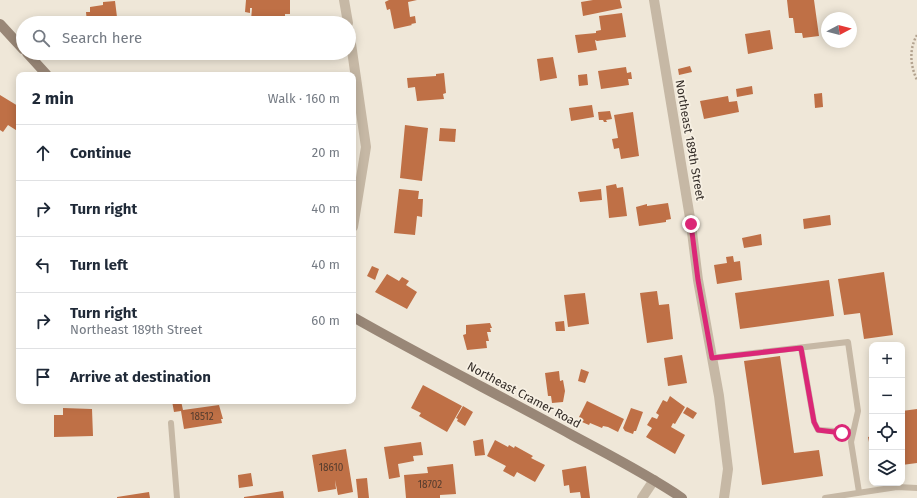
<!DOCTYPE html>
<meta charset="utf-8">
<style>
body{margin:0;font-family:"Fira Sans",sans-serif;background:#f2f2f3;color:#1f2937}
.controls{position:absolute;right:12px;bottom:12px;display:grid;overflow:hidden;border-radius:8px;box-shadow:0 2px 10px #0003}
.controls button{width:36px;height:36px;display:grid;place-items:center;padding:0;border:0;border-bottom:1px solid #e0e1e3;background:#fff;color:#1f2937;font:20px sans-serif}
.compass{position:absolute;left:821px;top:12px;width:36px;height:36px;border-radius:50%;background:#fff;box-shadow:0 2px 10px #0003;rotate:83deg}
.stop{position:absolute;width:12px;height:12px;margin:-9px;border:3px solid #db2777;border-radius:50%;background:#fff}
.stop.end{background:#db2777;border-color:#fff;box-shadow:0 1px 4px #0008}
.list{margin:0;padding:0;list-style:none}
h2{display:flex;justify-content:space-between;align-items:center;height:52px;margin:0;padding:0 16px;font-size:17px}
h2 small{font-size:13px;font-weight:400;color:#747a83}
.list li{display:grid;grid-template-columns:26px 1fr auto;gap:12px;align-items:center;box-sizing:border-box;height:56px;padding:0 16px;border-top:1px solid #e0e1e3}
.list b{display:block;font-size:15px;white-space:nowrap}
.list p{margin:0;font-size:13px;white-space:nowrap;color:#747a83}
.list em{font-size:13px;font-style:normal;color:#747a83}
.icon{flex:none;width:22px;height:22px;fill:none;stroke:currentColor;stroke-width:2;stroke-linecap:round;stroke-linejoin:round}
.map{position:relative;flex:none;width:917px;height:498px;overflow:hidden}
.search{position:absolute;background:#fff;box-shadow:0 2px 10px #0003;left:16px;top:16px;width:340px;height:44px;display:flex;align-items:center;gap:10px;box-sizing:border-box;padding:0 14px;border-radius:22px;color:#747a83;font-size:15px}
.panel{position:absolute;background:#fff;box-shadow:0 2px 10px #0003;left:16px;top:72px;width:340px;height:332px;border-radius:8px}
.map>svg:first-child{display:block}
.building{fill:#bf7046}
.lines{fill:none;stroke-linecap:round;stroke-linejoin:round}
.path{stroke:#b2a28f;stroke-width:2.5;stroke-dasharray:2 2;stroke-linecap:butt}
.lane{stroke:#c6b8a5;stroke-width:6}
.street{stroke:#c6b8a5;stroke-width:10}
.secondary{stroke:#998777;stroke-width:10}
.route{stroke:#db2777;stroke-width:5}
.labels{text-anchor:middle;stroke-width:3.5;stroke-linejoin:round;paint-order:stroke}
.number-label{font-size:10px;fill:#553c2e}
.street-label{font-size:12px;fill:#322b26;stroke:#f7f0e3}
</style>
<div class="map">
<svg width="917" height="498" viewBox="0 0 917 498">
<rect width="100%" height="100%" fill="#efe7d8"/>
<g class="building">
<path d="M246,0H290V14H285V21L251,20L252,8H250V13L245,12Z"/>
<path d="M389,0H417L408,2L410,17L415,16L416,23L411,24L412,25L394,29L390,9L387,10L385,2Z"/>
<path d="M593,0H620L622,8L583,16L581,2Z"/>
<path d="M787,0H814L819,36L803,38L802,33H795L793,18H789Z"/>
<path d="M115,1L117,17L109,18V23H87L86,12H90V7L103,5V2Z"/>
<path d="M622,13L626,37L597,41L595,40L597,50L578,53L575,35L596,33V31L601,30L599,16Z"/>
<path d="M770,30L773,49L748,54L745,34Z"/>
<path d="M553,57L557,78L540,81L537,59Z"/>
<path d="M690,66L692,72L679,75L678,69Z"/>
<path d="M626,67L627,73L631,72L632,79H628L629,85L601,89L598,71Z"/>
<path d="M444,73L446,93L443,94L444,99L417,101L415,87L408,88L407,78L436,76V74Z"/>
<path d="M587,74L588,85L579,86L578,75Z"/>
<path d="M752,86L753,94L737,97L736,89Z"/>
<path d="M822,93L823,107L815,108L814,94Z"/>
<path d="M0,95L18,106L19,132L8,125L3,132L0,130Z"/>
<path d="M728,96L729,102L737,101L739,112L704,119L700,101Z"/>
<path d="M592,105L594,117L571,121L569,108Z"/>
<path d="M610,111L612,119L606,120L607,122H604L603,120H599L598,112Z"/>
<path d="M633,112L639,156L621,159L619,148L614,149L612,139L618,138L614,115Z"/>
<path d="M405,125L428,128L422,181L400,178Z"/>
<path d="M440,128L456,129L455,142L439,141Z"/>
<path d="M616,184L617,188L623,187L627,216L609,218L606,186Z"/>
<path d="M399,189L419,191L418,199H423L422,217L417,216L415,235L394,233Z"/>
<path d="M601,189L602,200L580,202L578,192Z"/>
<path d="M668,203L671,219L666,220V222L639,226L636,207L647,204V206Z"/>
<path d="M830,215L831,225L804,229L803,219Z"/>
<path d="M761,234L762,245L744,248L742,238Z"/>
<path d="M733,256L734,262L740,261L742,280L717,284L714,265L727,263L726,257Z"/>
<path d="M372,266L379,269L375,280L367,276Z"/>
<path d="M884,272L893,335L864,339L860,313L844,315L838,279Z"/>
<path d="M387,274L399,281L402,277L409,281L406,285L417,292L407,309L375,292Z"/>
<path d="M829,280L834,316L740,329L735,293Z"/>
<path d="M657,291L659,305L669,304L673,339L647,343L640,293Z"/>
<path d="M585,293L589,324L568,327L564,295Z"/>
<path d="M564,321L565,331H556L555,322Z"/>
<path d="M490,323L492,328H490L491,332H487L489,341H486L487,348L467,350L463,335L466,334V325Z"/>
<path d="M682,355L687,383L668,386L664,358Z"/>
<path d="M780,356L794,453L819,450L823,476L762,485L744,361Z"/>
<path d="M581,369L589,372L585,383L578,381Z"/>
<path d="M559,371L560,381L563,380L565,391L563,402L552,403L551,396H548L545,373Z"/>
<path d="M423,385L462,406L447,432L419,416L421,413L411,408Z"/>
<path d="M670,396L685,407L675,424L673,423L671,427L685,435L675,454L646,437L652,428L647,425L652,417L657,419L659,415L656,413L663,400L667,402Z"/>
<path d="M172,401H181L183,410L219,405L223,419H221L222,423L184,429L181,411L174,412Z"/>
<path d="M587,401L624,419L618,432L608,427L603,426L602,428L590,423L589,425L582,422L584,420L579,417Z"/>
<path d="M463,406L473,412L465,426L457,421L458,419L456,418Z"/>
<path d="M687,407L697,413L693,419L683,413Z"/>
<path d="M63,408L92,409L93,436L54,437V415H63Z"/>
<path d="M631,408L643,412L636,431H634L633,434L625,431L623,428Z"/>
<path d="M917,409V463L902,465V411Z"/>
<path d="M872,436V447H870L868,437Z"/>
<path d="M483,439L485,455L475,456L473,441Z"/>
<path d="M495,440L508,447L509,445L514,448L515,446L533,456L531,458L545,465L535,482L517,472L514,477L503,471L506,466L487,456Z"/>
<path d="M421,442L423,455L413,456L414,461L398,464L400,477L389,479L384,447Z"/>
<path d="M346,449L353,492L338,495L335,480L336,489L318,492L312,455Z"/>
<path d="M453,464L456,494L440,495V498H406L404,475L428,473L427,467Z"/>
<path d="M586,466L590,498H581L580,492L570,493L569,485L564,486L562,470Z"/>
<path d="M251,473L253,486L239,488L238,475Z"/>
<path d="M367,478L369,498H358L356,479Z"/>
<path d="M283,491L284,498H244V497Z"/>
<path d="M149,492L150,498H117V497Z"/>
</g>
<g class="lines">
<path class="path" d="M917,35C909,49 910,65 917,80"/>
<g class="lane">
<path d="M801,348L814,422L818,430L853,432"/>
<path d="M712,358L848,342L858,411L851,442L859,492"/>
<path d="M171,423L177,498"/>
<path d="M825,498L897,487L917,488"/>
</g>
<g class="street">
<path d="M344,0L348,23"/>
<path d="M654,0L691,224L698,280L719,396L728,469L724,498"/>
<path d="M349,30L366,147L353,227"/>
<path d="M642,498L654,480"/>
</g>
<g class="secondary">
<path d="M0,24L23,49"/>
<path d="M27,53L47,75"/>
<path d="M353,317C425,358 499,395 572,435C609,455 647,474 682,498"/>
</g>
</g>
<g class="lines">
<path class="route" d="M691,224L698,280L712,358L801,348L814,422L818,430L842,433"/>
</g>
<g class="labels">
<g class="number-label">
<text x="202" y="420">18512</text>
<text x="331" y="471">18610</text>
<text x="430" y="488">18702</text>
</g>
<g class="street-label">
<text transform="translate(690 140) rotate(80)" y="4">Northeast 189th Street</text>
<text transform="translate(524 395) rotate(28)" y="4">Northeast Cramer Road</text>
</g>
</g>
</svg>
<div class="controls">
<button>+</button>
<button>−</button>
<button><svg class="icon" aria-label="locate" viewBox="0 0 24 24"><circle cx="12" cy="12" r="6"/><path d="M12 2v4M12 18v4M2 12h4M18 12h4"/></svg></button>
<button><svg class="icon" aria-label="layers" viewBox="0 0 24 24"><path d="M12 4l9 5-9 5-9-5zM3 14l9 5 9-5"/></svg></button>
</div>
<svg class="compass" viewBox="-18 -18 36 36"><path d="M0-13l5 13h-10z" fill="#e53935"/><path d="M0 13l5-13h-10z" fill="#747a83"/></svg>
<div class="stop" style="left:842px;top:433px"></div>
<div class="stop end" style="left:691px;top:224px"></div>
<div class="search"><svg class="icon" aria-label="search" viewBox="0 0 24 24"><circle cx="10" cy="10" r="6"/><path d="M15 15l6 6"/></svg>Search here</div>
<section class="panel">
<h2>2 min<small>Walk · 160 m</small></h2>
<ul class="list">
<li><svg class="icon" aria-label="ahead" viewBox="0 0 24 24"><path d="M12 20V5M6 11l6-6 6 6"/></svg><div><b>Continue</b></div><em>20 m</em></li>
<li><svg class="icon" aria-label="right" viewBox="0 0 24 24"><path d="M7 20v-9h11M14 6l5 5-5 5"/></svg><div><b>Turn right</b></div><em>40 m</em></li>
<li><svg class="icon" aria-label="left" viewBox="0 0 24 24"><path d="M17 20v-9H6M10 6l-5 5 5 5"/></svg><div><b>Turn left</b></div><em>40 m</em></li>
<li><svg class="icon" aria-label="right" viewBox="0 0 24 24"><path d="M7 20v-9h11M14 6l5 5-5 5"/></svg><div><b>Turn right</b><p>Northeast 189th Street</p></div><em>60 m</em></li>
<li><svg class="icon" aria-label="arrive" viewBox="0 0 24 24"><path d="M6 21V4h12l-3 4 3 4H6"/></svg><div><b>Arrive at destination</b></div></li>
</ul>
</section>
</div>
